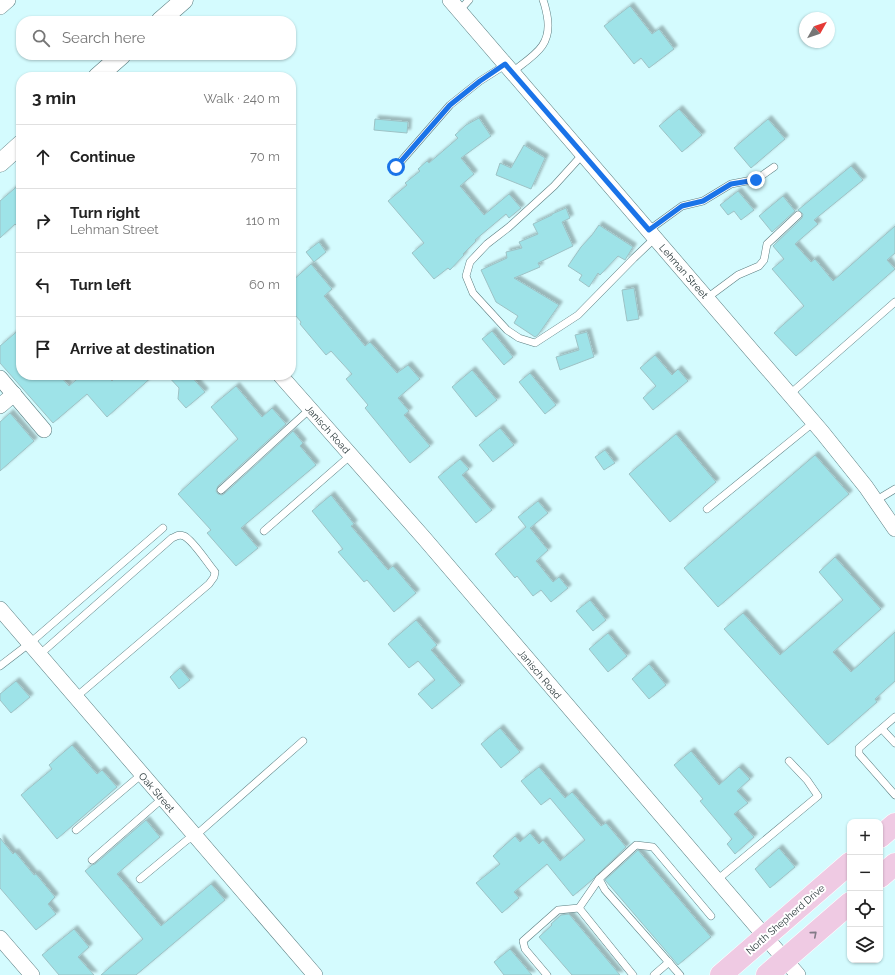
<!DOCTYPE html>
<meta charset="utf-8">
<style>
body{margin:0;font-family:Raleway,sans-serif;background:#f6f6f6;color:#222}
.controls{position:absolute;right:12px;bottom:12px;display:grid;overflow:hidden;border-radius:8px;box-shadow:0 1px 3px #0004}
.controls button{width:36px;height:36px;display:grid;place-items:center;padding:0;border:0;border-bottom:1px solid #e0e0e0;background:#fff;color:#222;font:20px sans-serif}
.compass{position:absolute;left:799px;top:12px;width:36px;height:36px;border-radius:50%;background:#fff;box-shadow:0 1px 3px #0004;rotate:50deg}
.stop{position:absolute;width:12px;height:12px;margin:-9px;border:3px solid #1a73e8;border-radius:50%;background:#fff}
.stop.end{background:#1a73e8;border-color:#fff;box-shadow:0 1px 4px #0008}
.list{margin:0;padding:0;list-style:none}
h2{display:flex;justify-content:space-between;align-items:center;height:52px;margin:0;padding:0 16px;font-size:17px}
h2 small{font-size:13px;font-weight:400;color:#767676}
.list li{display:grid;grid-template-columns:26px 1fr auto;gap:12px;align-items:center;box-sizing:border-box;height:64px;padding:0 16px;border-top:1px solid #e0e0e0}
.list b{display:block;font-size:15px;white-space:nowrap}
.list p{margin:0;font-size:13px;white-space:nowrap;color:#767676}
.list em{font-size:13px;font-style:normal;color:#767676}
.icon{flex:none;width:22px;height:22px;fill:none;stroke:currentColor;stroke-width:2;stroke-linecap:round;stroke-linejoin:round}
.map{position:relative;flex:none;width:895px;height:975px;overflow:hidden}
.search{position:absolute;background:#fff;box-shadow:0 1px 3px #0004;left:16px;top:16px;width:280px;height:44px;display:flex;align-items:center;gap:10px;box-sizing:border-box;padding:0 14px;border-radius:16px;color:#767676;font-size:15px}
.panel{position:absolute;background:#fff;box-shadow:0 1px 3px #0004;left:16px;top:72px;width:280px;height:308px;border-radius:16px}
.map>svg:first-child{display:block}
.building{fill:#9ee3e8;stroke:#9dc2c5;filter:url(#shadow)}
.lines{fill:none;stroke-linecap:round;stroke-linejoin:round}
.service-casing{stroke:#5b7e81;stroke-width:8}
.minor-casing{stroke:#5b7e81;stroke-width:16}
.tertiary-casing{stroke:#5b7e81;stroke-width:19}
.primary-casing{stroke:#fff;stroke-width:23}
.service{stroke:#fff;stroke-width:7}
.minor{stroke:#fff;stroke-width:15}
.tertiary{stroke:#fff;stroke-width:18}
.primary{stroke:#efcae3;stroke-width:22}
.oneway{stroke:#837a87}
.route{stroke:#1a73e8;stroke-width:5}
.labels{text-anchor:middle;stroke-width:4;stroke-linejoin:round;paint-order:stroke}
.street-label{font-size:10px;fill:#2a393b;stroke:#fff}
</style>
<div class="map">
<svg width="895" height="975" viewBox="0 0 895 975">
<defs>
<filter id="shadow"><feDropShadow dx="3.5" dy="-3.5" stdDeviation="1" flood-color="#0004"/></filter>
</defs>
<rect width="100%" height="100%" fill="#d4fbfe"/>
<g class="building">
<path d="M630,6L652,34L659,29L674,49L649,68L641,58L634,64L604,26Z"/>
<path d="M679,109L702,135L682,152L659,126Z"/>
<path d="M479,118L491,136L461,158L474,174L460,186L484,215L509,194L521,208L509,218L506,214L475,240L476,241L463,254L464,255L450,270L448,268L434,279L412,253L424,243L388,201L407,185L405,183L420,171L418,169L427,161L429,163L458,138L455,135L466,125Z"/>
<path d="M375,119L408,122L407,133L374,130Z"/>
<path d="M768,119L785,139L751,168L734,148Z"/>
<path d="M524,145L545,158L531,189L496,175L500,163L511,168Z"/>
<path d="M851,166L863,180L814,220L818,224L795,244L811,262L815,259L833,281L895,226V253L887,260L895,269L796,356L774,333L804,306L772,269L784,259L773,246L802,218L803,214L798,210Z"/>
<path d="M21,183V230L15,224L0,238V201Z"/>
<path d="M738,191L754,210L741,220L734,211L728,215L720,205Z"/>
<path d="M783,196L795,211L772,232L759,216Z"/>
<path d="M566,208L570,218L562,222L573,246L538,263L540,267L514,278L559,305L538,335L535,337L514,323L518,316L496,302L481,270L507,258L506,252L522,248L519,242L538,234L533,224L552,215V214Z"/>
<path d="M599,225L633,247L625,260L618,256L600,275L598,273L589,287L579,280L582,275L568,266L581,247L592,235Z"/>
<path d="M319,242L326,252L314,262L306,252Z"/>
<path d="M311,264L332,289L324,296L365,346L370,342L397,373L408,365L420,379L398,398L409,411L404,415L430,446L410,463L365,408L368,405L346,379L352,374L331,351L326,355L300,324L301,322L291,310V282Z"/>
<path d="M634,288L639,319L627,321L622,290Z"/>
<path d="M21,328V375H59L69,386L82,375H106L112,381L118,375H154L107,417L87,394L53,423L0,363V346Z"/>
<path d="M492,331L513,357L504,365L482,339Z"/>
<path d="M587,332L594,357L560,370L556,357L579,350L575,335Z"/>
<path d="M655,355L672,375L678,369L688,381L653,410L643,398L656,386L640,368Z"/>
<path d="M472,370L497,400L476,417L452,387Z"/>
<path d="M530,373L556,405L545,414L519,382Z"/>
<path d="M167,375H190L205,392L186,408L178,399L179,388Z"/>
<path d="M236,386L262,417L272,408L286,424L218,486L216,491L218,494L222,495L224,494L293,431L303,443L300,446L316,465L241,528L258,548L236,566L207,533L211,530L178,494L238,439L211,407Z"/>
<path d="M10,413L34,441L0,471V422Z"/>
<path d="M500,428L514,445L493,462L479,445Z"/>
<path d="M676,434L716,482L670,522L629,474Z"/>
<path d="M605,450L615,463L604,470L595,457Z"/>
<path d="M815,455L849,494L718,607L684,568Z"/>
<path d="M460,459L469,469L462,475L492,510L476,523L438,477Z"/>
<path d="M331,495L354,524L351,526L388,570L393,566L416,593L394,612L367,580L364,582L338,552L343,549L312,511Z"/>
<path d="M538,501L548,513L530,528L548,550L536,561L553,582L559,577L568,588L551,602L541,590L533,596L517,576L515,578L495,554L526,527L518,517Z"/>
<path d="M835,557L881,609L833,652L851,672L895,632V681L875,699L877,702L828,745L724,629L743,613L780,655L843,600L819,572Z"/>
<path d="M590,600L606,620L593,631L576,611Z"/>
<path d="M416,620L437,645L431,650L461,685L432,709L418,694L435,680L418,661L409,668L388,644Z"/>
<path d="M608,633L627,656L608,672L589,649Z"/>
<path d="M649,664L666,685L649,699L632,679Z"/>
<path d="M180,668L190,680L179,689L170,677Z"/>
<path d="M16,681L30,697L11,713L0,700V694Z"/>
<path d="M500,728L520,752L501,768L481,744Z"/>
<path d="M72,745L97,774L102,770L117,787L57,839L21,795L52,769L49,765Z"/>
<path d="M691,751L719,785L739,767L750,779L737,791L748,803L734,814L754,837L735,854L727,844L732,839L700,801L703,799L674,765Z"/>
<path d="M539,767L565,798L572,792L601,826L606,823L626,847L592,880L573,896L547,864L514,892L519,898L502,913L476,883L500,864L493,856L515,836L520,842L530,833L539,844L543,840L560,861L585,840L550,798L541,805L521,781Z"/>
<path d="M146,820L160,837L117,874L161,926L211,884L225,900L136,975H101L143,939L85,871L92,865L95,864Z"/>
<path d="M0,838L13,854L15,852L34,875L36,874L55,897L48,904L56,914L36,930L0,888Z"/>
<path d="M779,848L795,867L770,888L755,869Z"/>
<path d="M638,850L711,937L678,965L605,880Z"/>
<path d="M569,914L620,975H572L539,937L552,925L551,924L561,915Z"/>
<path d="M74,929L89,947L78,957L94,975H59L42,955Z"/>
<path d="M510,949L532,975H504L494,962Z"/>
</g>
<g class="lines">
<g class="service-casing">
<g id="service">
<path d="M459,11L469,0"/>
<path d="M512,72C534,55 553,46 547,15C546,10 545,5 543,0"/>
<path d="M583,154L554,186L509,227L487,244L470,262L466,276L473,293L507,330L519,338L535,343L578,315L634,258L655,238"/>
<path d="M396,167L450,105L480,81L505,65"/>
<path d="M649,230L682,206L703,201L731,184L757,179L774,167"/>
<path d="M707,298L738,275L759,266L764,260L767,244L798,215"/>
<path d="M790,394L895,302"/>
<path d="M221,490L310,409"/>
<path d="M875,501L895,489"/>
<path d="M707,509L814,422"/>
<path d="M264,531L351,455"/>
<path d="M39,655L172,538C177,536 179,534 184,536C193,540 208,564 215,572L214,577L209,584L76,697"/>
<path d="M0,666L30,643L163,528"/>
<path d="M895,717L859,748V754L895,795"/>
<path d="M882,729L895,743"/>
<path d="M76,830L142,774"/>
<path d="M92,860L163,798"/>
<path d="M140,879L187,840L195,836L303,741"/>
<path d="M599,879L636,845L653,847L711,916"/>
<path d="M717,880L818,796L807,780L789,761"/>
<path d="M579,908L633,975"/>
<path d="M547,975L525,949L523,941L558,910L579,908L599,879L605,890L680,975"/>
<path d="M654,975L669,962"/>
</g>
</g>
<g class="minor-casing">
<g id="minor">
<path d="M450,0L822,432L866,487L895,529"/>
<path d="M0,7L8,0"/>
<path d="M280,375L424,538L798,975"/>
<path d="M0,378L44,430"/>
<path d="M0,406L14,394"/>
<path d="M0,609L315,975"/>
<path d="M0,938L32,975"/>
</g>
</g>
<g class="tertiary-casing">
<g id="tertiary">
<path d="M160,21L184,0"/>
<path d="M97,77L122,55"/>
<path d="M0,163L21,144"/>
</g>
</g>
<g class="primary-casing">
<g id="primary">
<path d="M880,837L895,824"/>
<path d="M880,877L895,864"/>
<path d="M721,975L850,863"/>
<path d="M767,975L850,903"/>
</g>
</g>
<use href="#service" class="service"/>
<use href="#minor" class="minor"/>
<use href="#tertiary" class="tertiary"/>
<use href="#primary" class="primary"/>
</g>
<defs><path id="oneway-chevron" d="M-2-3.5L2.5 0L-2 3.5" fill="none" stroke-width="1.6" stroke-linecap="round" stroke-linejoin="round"/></defs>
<use class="oneway" href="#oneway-chevron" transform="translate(814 934) rotate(-41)"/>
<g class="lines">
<path class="route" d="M396,167L450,105L480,81L505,64L649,230L682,206L703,201L731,184L756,180"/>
</g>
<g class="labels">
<g class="street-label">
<text transform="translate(684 271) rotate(49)" y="4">Lehman Street</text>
<text transform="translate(328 429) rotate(48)" y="4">Janisch Road</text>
<text transform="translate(540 674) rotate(50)" y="4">Janisch Road</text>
<text transform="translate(157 792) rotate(49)" y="4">Oak Street</text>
<text transform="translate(785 919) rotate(-41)" y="4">North Shepherd Drive</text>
</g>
</g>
</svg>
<div class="controls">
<button>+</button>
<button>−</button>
<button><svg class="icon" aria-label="locate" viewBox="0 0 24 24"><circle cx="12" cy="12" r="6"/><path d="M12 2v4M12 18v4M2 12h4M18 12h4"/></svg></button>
<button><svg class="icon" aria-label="layers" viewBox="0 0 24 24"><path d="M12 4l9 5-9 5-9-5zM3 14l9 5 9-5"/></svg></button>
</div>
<svg class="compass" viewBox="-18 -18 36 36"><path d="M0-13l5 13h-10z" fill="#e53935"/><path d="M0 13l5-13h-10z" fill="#767676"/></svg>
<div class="stop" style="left:396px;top:167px"></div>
<div class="stop end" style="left:756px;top:180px"></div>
<div class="search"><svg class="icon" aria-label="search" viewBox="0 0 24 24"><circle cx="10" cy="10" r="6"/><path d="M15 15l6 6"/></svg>Search here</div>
<section class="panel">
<h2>3 min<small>Walk · 240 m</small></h2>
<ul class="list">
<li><svg class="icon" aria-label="ahead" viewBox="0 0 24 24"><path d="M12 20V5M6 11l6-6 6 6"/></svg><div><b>Continue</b></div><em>70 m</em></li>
<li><svg class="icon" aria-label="right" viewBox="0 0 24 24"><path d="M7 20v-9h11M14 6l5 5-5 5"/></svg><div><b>Turn right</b><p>Lehman Street</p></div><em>110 m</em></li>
<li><svg class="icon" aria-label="left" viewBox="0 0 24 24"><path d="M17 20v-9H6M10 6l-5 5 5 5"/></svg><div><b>Turn left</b></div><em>60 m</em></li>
<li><svg class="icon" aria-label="arrive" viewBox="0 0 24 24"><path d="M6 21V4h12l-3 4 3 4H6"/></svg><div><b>Arrive at destination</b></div></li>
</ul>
</section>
</div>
